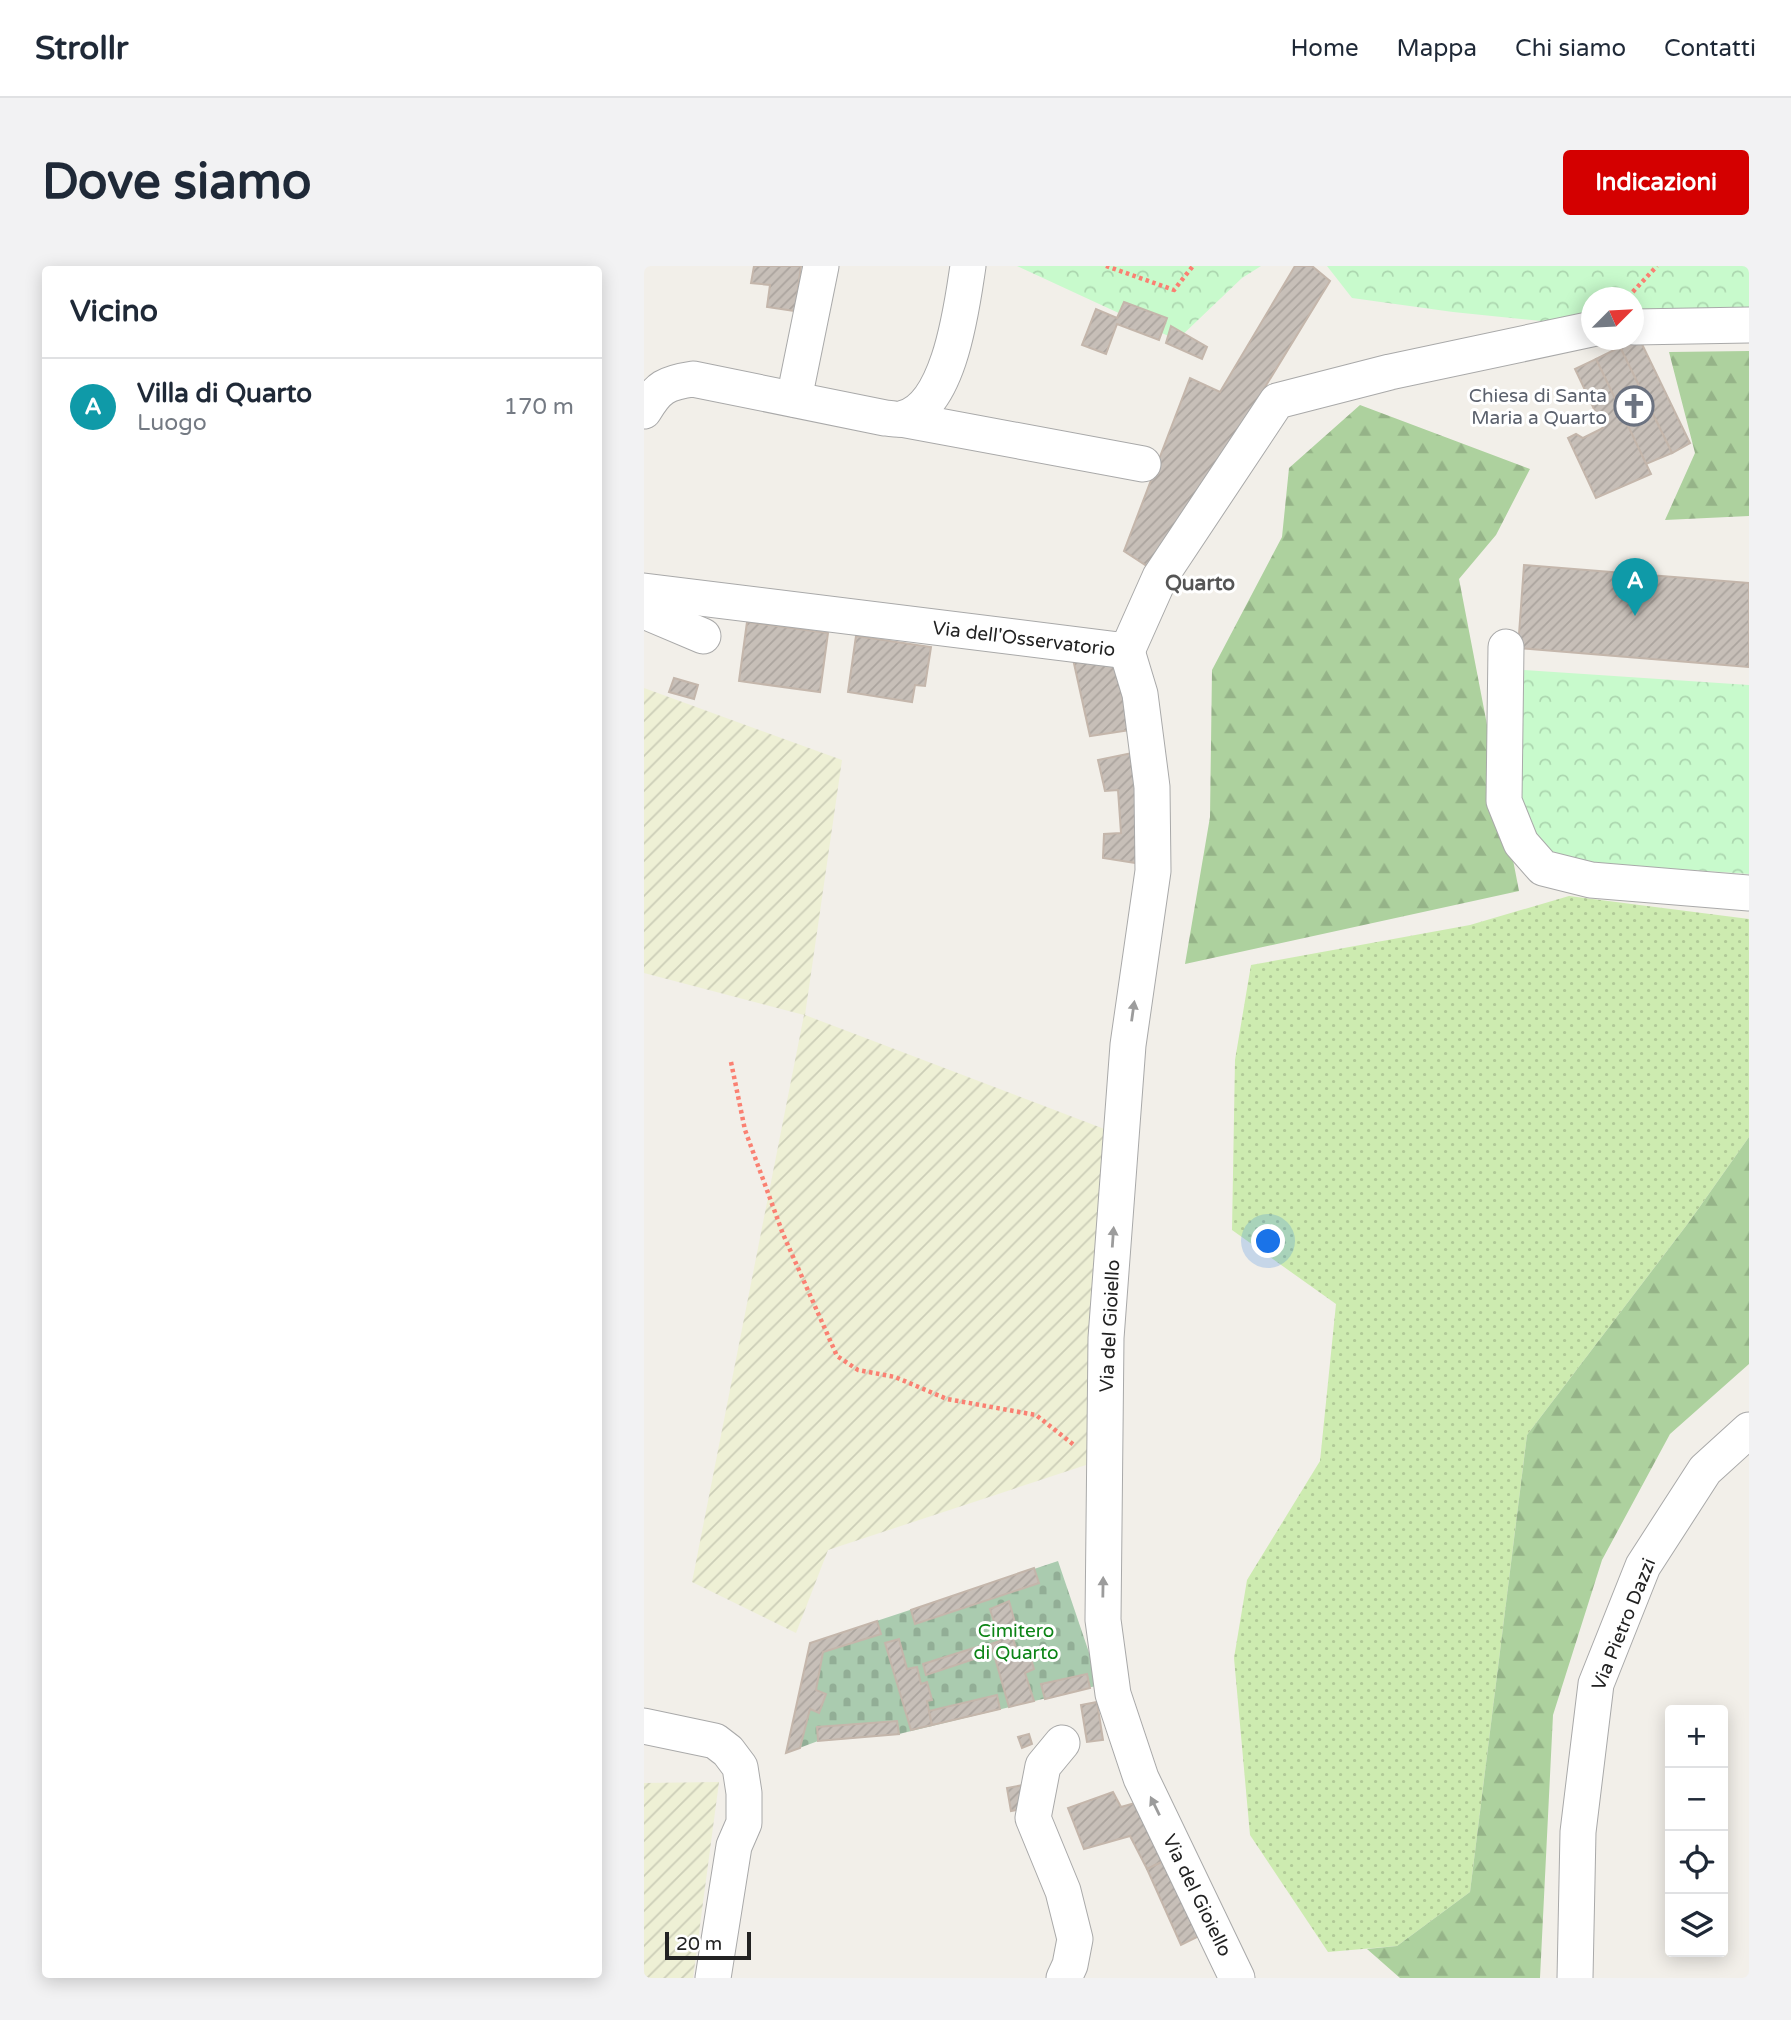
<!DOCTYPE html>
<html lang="it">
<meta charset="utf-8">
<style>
body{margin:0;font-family:"Varela Round",sans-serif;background:#f2f2f3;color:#1f2937}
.controls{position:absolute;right:21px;bottom:21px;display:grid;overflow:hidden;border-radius:7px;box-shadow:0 4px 18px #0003}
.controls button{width:63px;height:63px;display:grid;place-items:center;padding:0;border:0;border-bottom:2px solid #e0e1e3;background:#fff;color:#1f2937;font:35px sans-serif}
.compass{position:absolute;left:937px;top:21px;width:63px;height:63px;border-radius:50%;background:#fff;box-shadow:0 4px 18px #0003;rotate:66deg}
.scale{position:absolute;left:21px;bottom:18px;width:86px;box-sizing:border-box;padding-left:7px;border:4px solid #222;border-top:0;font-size:19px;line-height:24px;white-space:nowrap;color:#222;-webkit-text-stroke:5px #fff;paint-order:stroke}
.you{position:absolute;left:625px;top:976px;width:24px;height:24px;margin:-18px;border:5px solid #fff;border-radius:50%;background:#1a73e8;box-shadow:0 0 0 10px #1a73e833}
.badge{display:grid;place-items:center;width:46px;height:46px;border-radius:50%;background:#d40000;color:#fff;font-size:23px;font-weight:700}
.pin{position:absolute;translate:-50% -58px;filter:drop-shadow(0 2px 4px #0008)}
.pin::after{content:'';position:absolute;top:37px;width:24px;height:21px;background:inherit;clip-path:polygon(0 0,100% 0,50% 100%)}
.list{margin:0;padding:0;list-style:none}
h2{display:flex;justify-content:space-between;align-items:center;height:91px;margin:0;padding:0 28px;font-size:30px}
h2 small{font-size:23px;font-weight:400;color:#747a83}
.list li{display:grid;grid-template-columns:46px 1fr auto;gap:21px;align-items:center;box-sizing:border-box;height:98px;padding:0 28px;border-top:2px solid #e0e1e3}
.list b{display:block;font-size:26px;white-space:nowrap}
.list p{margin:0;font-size:23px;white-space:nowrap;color:#747a83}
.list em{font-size:23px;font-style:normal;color:#747a83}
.icon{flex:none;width:38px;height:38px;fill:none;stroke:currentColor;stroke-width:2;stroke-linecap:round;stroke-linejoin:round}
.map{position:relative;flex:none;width:1105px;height:1712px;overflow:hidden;border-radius:7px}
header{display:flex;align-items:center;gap:42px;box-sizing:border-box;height:98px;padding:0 35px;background:#fff;border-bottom:2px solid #e0e1e3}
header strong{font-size:33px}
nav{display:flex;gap:38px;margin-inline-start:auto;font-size:24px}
.intro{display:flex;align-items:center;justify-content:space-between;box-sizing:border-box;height:168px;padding:0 42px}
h1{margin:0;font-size:49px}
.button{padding:18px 32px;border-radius:7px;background:#d40000;color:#fff;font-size:24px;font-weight:700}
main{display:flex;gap:42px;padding:0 42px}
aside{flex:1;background:#fff;border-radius:7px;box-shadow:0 4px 18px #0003}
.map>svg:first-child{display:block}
.farmland{fill:url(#farmland-furrows)}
.grass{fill:url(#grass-dots)}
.forest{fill:url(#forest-firs)}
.cemetery{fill:url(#cemetery-stones)}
.park{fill:url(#park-crowns)}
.building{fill:url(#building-hatch);stroke:#c4b6ab;stroke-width:2}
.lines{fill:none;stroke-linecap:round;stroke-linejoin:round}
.minor-casing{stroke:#a9a9a9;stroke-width:37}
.path{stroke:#fa8072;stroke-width:4.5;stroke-dasharray:3.5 3.5;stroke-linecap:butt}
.minor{stroke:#fff;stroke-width:35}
.oneway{fill:#9c9c9c}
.labels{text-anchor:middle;stroke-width:6;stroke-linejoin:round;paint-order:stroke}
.worship-label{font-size:19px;fill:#5b616d;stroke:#fff;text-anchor:end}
.street-label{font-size:19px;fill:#222;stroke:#fff}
.park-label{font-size:19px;fill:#0c8416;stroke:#fff}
.neighbourhood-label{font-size:21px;font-weight:bold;fill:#555;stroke:#fff}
</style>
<header>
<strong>Strollr</strong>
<nav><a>Home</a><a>Mappa</a><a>Chi siamo</a><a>Contatti</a></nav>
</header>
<div class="intro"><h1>Dove siamo</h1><a class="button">Indicazioni</a></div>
<main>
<aside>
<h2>Vicino<small></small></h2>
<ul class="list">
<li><span class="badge" style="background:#0f9aa8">A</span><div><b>Villa di Quarto</b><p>Luogo</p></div><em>170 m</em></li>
</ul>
</aside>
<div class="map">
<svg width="1105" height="1712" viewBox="0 0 1105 1712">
<defs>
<pattern id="farmland-furrows" width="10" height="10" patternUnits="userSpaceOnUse" patternTransform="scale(1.75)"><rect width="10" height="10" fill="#eef0d5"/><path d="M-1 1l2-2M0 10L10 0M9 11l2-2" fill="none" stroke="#ccceb7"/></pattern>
<pattern id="grass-dots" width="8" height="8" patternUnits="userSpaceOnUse" patternTransform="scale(1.75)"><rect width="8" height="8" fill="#cdebb0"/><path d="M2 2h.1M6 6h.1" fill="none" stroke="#b0c997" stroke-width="1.8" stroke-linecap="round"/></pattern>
<pattern id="forest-firs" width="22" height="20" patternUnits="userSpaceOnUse" patternTransform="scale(1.75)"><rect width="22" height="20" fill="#add19e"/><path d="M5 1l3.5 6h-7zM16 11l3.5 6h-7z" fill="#95b388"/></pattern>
<pattern id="cemetery-stones" width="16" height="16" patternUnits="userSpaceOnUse" patternTransform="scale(1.75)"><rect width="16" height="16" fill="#aacbaf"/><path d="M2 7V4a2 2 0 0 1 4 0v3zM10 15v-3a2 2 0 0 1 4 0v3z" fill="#92ae96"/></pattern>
<pattern id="park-crowns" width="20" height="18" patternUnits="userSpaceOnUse" patternTransform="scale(1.75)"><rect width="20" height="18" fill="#c8facc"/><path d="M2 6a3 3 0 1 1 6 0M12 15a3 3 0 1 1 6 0" fill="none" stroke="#acd6af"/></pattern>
<pattern id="building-hatch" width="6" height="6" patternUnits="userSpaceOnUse" patternTransform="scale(1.75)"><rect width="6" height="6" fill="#c7bfb8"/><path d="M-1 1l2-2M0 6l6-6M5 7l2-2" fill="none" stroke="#aba49e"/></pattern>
</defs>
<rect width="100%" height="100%" fill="#f2efe9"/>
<g class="farmland">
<path d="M0,422L198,494L161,749L463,864L445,1198L184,1284L152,1367L48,1316L160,749L0,707Z"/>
<path d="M75,1516L49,1712H0V1517Z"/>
</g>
<path class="grass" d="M925,630L1105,653V871L1045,956L883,1169L826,1626L753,1680L684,1686L606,1569L590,1392L603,1314L676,1195L692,1038L588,964L591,794L607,699L826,659Z"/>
<g class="forest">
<path d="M1105,85V250L1021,254L1051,187L1025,86Z"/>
<path d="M716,139L886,203L852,269L815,313L875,625L541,698L566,551L568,404L638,271L645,202Z"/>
<path d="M1105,871V1098L1026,1168L958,1294L909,1449L896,1712H756L723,1683L753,1680L826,1626L883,1169L1045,956Z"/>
</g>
<path class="cemetery" d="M414,1295L456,1419L255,1468L174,1475L142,1487L166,1377Z"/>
<g class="park">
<path d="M373,0H617L598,12L533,74Z"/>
<path d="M683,0H1105V59L990,61V32H948L947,60L809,46L708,32Z"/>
<path d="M879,404L1105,419V608L906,594L874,542Z"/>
</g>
<g class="building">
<path d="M110,0H157L151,45L123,41L126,19L107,17Z"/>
<path d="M651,0H668L686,15L509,304L480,285L546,112L576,126Z"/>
<path d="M480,36L523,52L515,74L473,58L462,88L438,79L452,43L473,52Z"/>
<path d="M527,60L563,81L558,93L522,77Z"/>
<path d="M995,72L1046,177L1028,187L976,81Z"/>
<path d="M976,81L1028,187L1002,198L952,93Z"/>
<path d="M952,93L1007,208L952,232L924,172L932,168L939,172L959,162L931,103Z"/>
<path d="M880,299L1105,317V401L874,382Z"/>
<path d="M103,356L184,367L176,426L95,415Z"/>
<path d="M212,370L287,381L281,420L271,419L268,436L204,426Z"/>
<path d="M480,392L493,463L446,470L429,393Z"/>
<path d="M30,412L54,419L50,433L25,426Z"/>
<path d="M498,485V598L459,592L460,568L477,567L474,524L461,525L454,494Z"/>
<path d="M390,1302L395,1317L271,1358L267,1344Z"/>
<path d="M365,1335L372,1360L366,1362L374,1389L385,1386L390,1403L381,1407L390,1435L365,1441L347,1378L356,1375L346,1343Z"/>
<path d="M233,1355L237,1368L179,1386L172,1424L182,1428L175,1447L166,1443L156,1482L142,1487L166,1377Z"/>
<path d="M255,1373L263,1403L273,1401L277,1418L283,1416L288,1434L283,1435L288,1459L267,1464L241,1377Z"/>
<path d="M336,1380L339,1390L282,1409L279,1398Z"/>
<path d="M443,1408L446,1422L401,1433L397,1418Z"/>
<path d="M353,1429L356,1443L288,1459L285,1445Z"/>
<path d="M453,1436L459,1474L443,1476L437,1439Z"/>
<path d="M253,1455L255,1468L174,1475L173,1461Z"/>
<path d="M385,1468L388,1478L378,1482L374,1471Z"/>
<path d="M385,1518L390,1541L367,1545L363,1522Z"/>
<path d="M469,1526L477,1541L498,1535L524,1593L503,1603L486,1570L440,1583L424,1542Z"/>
<path d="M524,1593L559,1668L537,1679L503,1603Z"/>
</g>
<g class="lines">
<g class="minor-casing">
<g id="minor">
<path d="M990,61L1105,59"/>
<path d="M150,133L177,0"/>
<path d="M0,145C14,121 22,117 49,113L241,152C246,152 252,154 257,153C306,143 318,39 324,0"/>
<path d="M257,153L499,198"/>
<path d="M0,325L483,385L516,311L633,135L746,106L948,63"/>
<path d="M0,345L59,370"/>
<path d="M862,381L860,535L877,577L899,602L947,614L1105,627"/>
<path d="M483,385L496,428L508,521L509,605L484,779L462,1072L459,1354L469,1428L497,1512L593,1712"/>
<path d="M0,1460L71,1475L84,1485L96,1501L100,1527V1557L90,1580L69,1712"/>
<path d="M418,1477L399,1500L389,1552L419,1625L431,1673L426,1699L420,1712"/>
<path d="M931,1712L934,1566L952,1418L999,1300L1061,1204L1105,1164"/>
</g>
</g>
<g class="path">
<path d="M462,0L530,24L549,0"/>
<path d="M984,31L1013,0"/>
<path d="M87,796L101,864L139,968L193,1090L214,1104L251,1111L303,1133L392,1149L430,1179"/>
</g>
<use href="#minor" class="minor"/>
</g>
<defs><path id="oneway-solid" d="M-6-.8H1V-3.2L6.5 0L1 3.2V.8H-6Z" transform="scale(1.75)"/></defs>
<g class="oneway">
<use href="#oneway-solid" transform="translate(489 745) rotate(-82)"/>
<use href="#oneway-solid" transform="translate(469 971) rotate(-86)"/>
<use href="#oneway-solid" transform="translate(459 1321) rotate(-89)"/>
<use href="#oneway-solid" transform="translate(511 1540) rotate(-116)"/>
</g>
<defs>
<g id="church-ring" transform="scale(2.0125)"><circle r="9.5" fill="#fff" stroke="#6b7280" stroke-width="1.5"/><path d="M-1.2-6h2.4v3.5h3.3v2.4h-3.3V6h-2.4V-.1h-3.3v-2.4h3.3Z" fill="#6b7280"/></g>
</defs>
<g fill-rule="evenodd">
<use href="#church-ring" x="990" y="140"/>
</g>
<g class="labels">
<g class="worship-label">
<text x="963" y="136">Chiesa di Santa<tspan x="963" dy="22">Maria a Quarto</tspan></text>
</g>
<g class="street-label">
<text transform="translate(380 372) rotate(7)" y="7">Via dell'Osservatorio</text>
<text transform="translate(465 1060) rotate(-87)" y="7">Via del Gioiello</text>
<text transform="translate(979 1358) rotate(-68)" y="7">Via Pietro Dazzi</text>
<text transform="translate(554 1629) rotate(64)" y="7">Via del Gioiello</text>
</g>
<g class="park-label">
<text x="372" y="1371">Cimitero<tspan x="372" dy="22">di Quarto</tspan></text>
</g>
<g class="neighbourhood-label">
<text x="556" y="324">Quarto</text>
</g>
</g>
</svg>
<div class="controls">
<button>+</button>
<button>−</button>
<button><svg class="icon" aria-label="locate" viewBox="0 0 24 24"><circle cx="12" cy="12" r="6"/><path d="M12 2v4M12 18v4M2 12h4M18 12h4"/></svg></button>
<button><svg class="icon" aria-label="layers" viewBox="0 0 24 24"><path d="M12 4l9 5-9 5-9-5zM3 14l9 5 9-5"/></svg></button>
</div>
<svg class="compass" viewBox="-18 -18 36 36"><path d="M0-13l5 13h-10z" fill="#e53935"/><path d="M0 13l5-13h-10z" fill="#747a83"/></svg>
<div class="scale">20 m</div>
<div class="you"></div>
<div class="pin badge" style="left:991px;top:350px;background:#0f9aa8">A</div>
</div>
</main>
